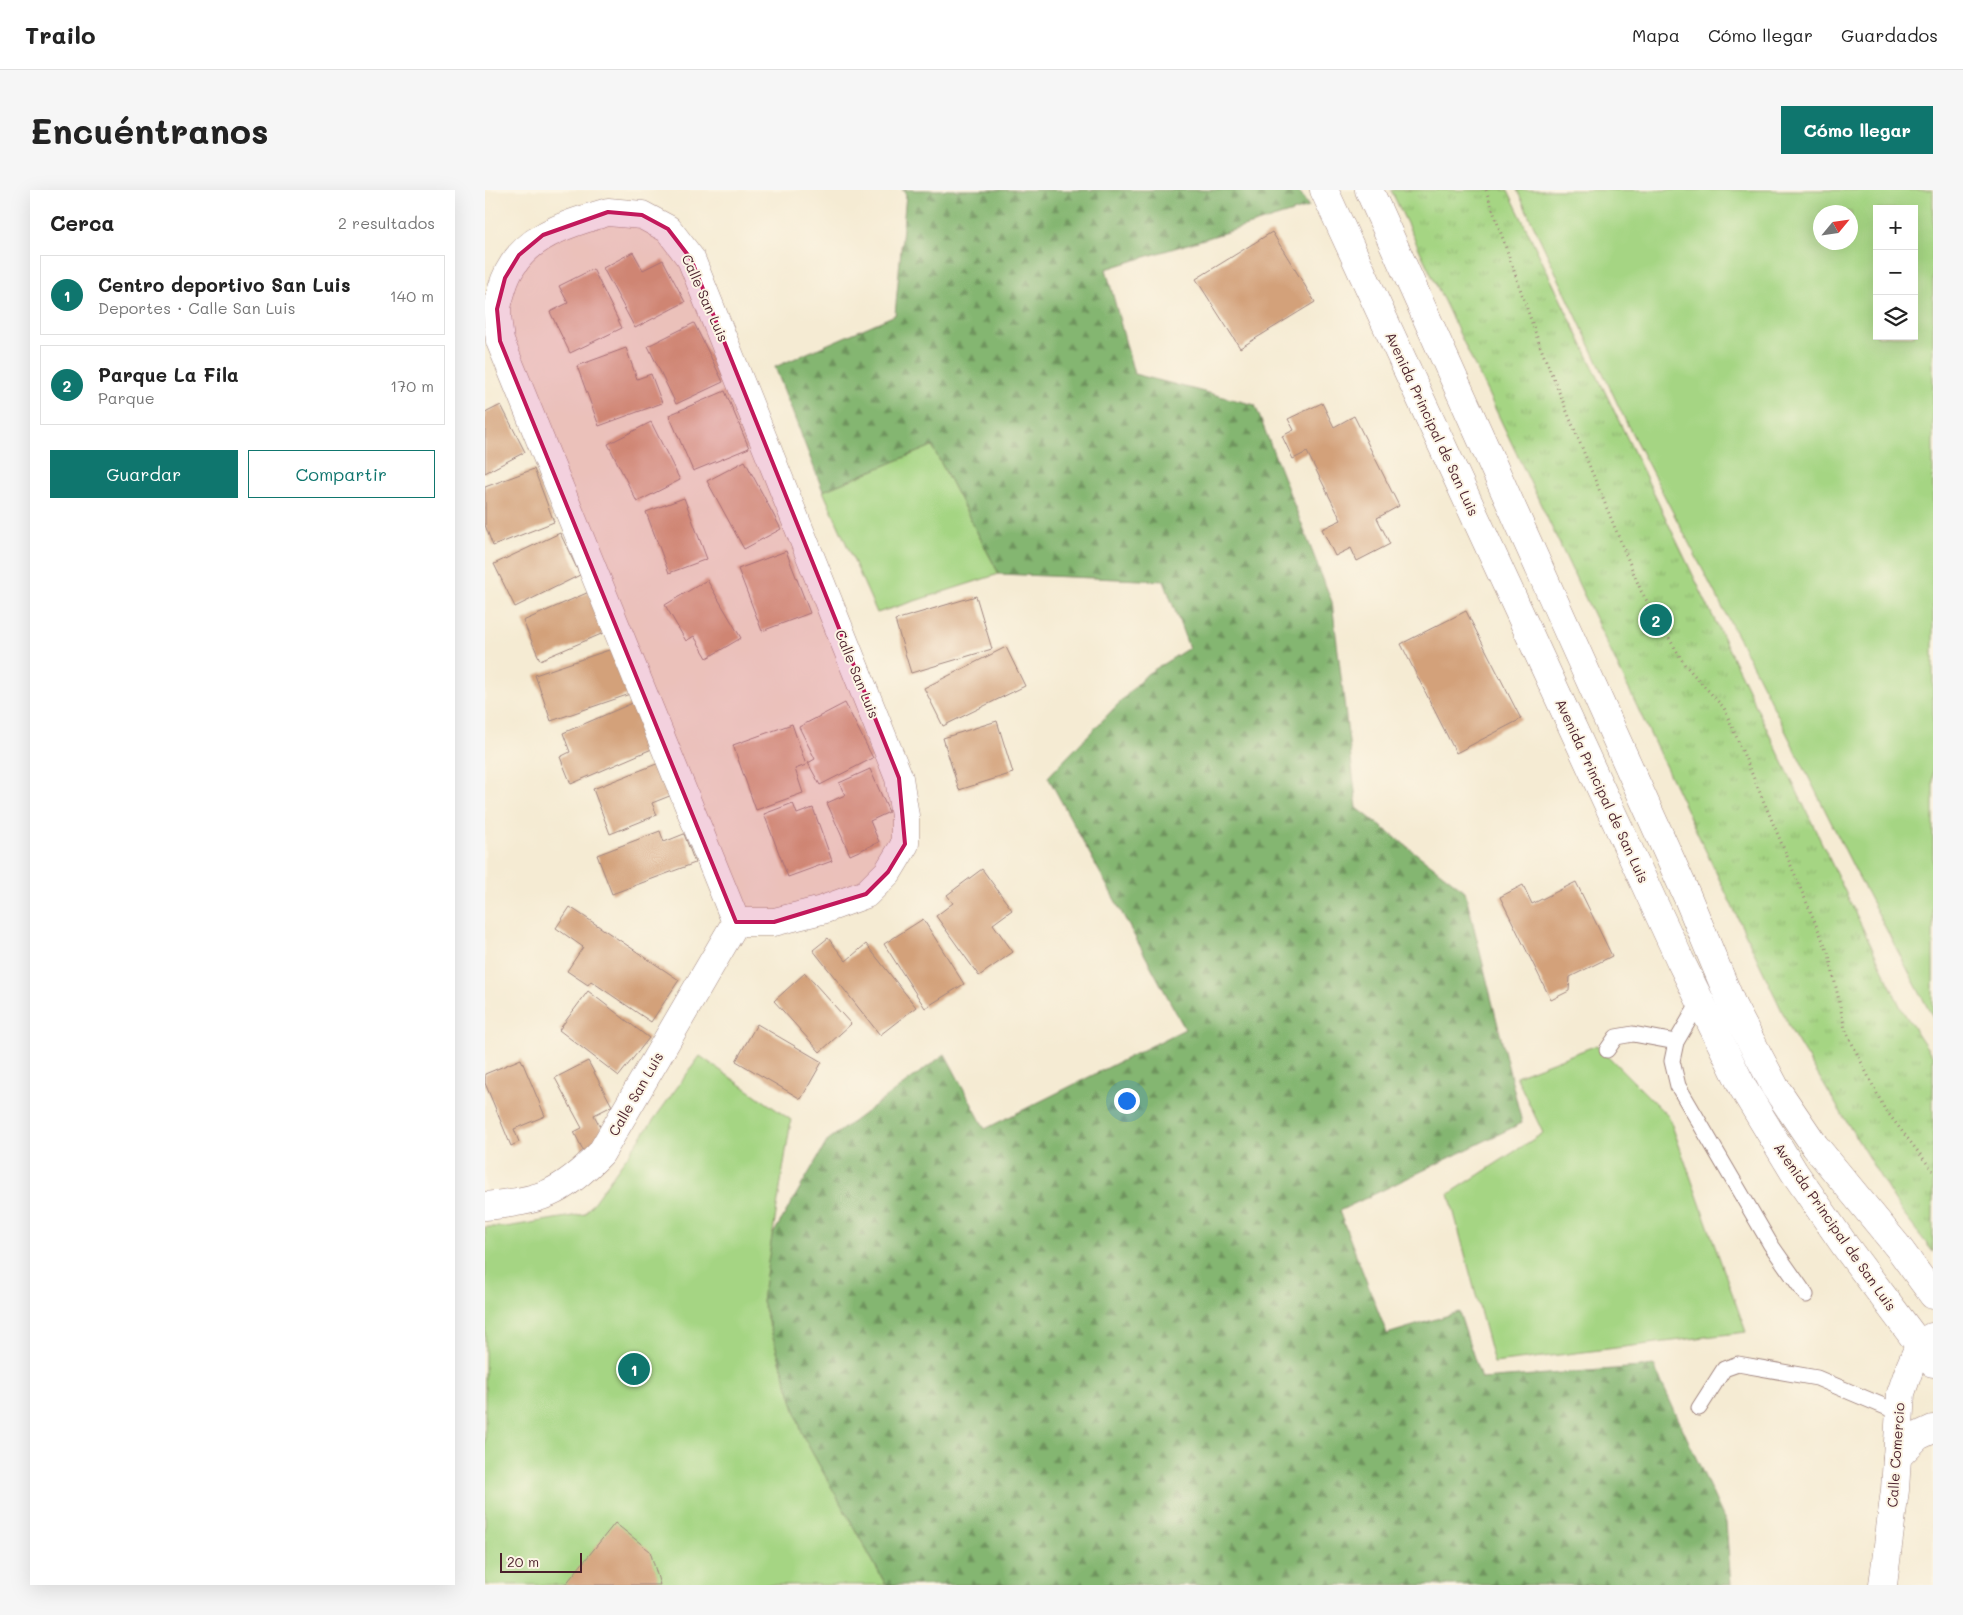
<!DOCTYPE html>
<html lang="es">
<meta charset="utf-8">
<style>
body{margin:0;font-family:Mali,sans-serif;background:#f6f6f6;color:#222}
.controls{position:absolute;right:15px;top:15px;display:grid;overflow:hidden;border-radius:0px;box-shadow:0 5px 20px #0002}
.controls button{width:45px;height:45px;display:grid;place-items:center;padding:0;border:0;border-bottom:1px solid #e0e0e0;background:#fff;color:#222;font:25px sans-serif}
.compass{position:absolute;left:1328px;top:15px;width:45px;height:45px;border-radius:50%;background:#fff;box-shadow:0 5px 20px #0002;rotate:61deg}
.scale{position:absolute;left:15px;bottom:12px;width:82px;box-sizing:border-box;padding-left:5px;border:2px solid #4a1f2b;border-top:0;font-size:14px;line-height:18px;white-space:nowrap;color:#4a1f2b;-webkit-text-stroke:4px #fcf5e5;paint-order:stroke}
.you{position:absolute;left:641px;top:910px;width:18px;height:18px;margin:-12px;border:4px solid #fff;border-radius:50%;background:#1a73e8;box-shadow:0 0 0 8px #1a73e833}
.badge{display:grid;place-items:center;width:32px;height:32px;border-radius:50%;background:#0f766e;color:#fff;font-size:16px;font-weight:700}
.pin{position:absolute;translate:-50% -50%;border:2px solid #fff;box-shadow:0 1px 5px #0006}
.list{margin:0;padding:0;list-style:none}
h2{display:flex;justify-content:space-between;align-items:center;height:65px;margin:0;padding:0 20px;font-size:21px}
h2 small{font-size:16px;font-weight:400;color:#767676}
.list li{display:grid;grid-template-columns:32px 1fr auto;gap:15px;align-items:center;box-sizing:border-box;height:80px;margin:0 10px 10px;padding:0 10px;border:1px solid #e0e0e0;border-radius:0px}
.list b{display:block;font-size:19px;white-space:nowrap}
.list p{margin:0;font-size:16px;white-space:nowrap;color:#767676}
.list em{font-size:16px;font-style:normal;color:#767676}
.actions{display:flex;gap:10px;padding:15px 20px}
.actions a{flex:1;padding:11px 0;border:1px solid #0f766e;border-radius:0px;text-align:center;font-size:18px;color:#0f766e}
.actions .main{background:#0f766e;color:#fff}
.icon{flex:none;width:28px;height:28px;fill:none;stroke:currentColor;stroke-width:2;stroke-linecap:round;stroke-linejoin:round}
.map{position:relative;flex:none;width:1448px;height:1395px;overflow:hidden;border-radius:0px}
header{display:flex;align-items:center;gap:30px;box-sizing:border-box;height:70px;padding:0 25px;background:#fff;border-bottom:1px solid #e0e0e0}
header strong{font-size:24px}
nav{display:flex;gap:28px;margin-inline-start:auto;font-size:18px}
.intro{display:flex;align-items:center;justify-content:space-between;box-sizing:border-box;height:120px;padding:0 30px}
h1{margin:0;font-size:35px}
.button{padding:12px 22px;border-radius:0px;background:#0f766e;color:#fff;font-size:18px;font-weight:700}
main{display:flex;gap:30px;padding:0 30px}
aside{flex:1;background:#fff;border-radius:0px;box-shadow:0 5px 20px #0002}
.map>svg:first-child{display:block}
.green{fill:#a5d583;stroke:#787a57;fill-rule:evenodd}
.forest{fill:url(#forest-firs);stroke:#676a4e}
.park{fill:url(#park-tufts);stroke:#787a57}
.building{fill:#d3a17a}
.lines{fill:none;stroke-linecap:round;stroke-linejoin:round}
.service-casing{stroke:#a0857f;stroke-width:17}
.minor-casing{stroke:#a0857f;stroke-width:29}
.path{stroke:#a0857f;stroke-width:3;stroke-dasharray:1 4;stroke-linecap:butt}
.service{stroke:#fff;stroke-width:15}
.minor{stroke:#fff;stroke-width:28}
.marked{fill:#c2185b;fill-opacity:0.2;stroke:#c2185b;stroke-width:4;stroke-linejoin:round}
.labels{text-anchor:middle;stroke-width:4;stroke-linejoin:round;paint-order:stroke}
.street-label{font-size:14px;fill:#4a1f2b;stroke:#fcf5e5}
</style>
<header>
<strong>Trailo</strong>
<nav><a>Mapa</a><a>Cómo llegar</a><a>Guardados</a></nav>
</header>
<div class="intro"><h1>Encuéntranos</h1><a class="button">Cómo llegar</a></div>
<main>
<aside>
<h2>Cerca<small>2 resultados</small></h2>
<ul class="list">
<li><span class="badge">1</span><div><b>Centro deportivo San Luis</b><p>Deportes · Calle San Luis</p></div><em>140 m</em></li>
<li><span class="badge">2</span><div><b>Parque La Fila</b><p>Parque</p></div><em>170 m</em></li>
</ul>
<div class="actions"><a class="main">Guardar</a><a>Compartir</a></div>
</aside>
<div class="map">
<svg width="1448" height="1395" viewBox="0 0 1448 1395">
<defs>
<pattern id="forest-firs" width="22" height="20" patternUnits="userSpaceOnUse" patternTransform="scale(1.25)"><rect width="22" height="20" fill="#84b671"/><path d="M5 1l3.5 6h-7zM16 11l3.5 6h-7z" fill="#6e935d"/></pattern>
<pattern id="park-tufts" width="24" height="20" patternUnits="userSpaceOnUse" patternTransform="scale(1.25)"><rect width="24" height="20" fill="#a5d583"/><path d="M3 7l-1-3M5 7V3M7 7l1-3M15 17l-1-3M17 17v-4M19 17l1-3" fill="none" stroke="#90b671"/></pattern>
</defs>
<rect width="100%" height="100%" fill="#fcf5e5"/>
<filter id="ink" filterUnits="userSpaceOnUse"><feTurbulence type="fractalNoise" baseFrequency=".02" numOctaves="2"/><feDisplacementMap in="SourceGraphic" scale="10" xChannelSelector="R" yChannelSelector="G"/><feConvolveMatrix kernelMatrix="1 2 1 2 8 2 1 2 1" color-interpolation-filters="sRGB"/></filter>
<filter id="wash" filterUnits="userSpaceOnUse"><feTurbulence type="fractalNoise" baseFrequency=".0096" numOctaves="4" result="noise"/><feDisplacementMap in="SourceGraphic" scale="20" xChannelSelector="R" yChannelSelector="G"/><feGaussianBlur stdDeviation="1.12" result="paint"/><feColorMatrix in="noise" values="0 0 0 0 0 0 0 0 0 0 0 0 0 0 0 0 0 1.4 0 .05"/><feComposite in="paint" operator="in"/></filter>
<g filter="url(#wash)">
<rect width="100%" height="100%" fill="#f5ebd3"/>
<g class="green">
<path d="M1032,0H1448V828L1369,678L1273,486L1142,234ZM1392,19H1429V146H1392ZM1336,22H1366V52H1336Z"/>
<path d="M447,256L514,384L392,423L338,301Z"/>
<path d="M1112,855L1184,927L1261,1142L1009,1173L964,1004L1058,943L1031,886Z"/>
<path d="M215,866L306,930L277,1111L318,1246L401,1395H0V1037H21L100,1024Z"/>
</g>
<path class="forest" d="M417,0H813L824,17L621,79L649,184L770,215L847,412L872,618L980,701L1037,933L854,1021L902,1144L974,1122L996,1189L1169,1176L1241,1333L1246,1395H401L318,1246L277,1111L287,1046L343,950L460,864L500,939L700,839L563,587L662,484L704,458L679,391L514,384L447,256L338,301L290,177L410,125L421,4Z"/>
<path class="park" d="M906,0H1023L1417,820L1448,867V1062L1416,1021L1308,844Z"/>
<g id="blocks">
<g class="building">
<path d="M787,42L830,112L755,158L711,89Z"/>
<path d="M148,62L158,80L178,70L200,112L150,138L118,78Z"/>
<path d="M108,79L137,138L85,163L65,122L83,113L74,96Z"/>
<path d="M209,133L238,192L191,214L163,156Z"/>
<path d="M141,158L152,189L166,184L177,213L114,236L92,176Z"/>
<path d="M240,201L264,258L208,281L184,225Z"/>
<path d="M837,213L849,237L869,226L914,316L892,328L905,354L872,371L866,358L850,366L837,339L856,330L822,262L808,269L797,246L809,240L803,229Z"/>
<path d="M16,215L40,262L0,283V223Z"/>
<path d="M166,232L195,290L152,312L123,254Z"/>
<path d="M260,271L296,339L259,359L222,291Z"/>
<path d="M49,279L69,332L8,356L0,335V297Z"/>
<path d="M199,308L222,369L184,383L161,322Z"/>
<path d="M75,343L95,385L30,417L9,374Z"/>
<path d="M301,361L325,423L277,441L253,379Z"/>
<path d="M222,390L256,448L222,468L209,446L201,451L180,415Z"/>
<path d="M104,402L121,442L55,470L38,431Z"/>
<path d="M491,406L507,459L426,483L410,430Z"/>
<path d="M981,421L1036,529L971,563L916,454Z"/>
<path d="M521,457L540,496L458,536L439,498Z"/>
<path d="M130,458L145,504L66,531L50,485Z"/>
<path d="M150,512L169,558L86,594L75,567L85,562L78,543Z"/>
<path d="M360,513L388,568L335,595L323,573L330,569L314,537Z"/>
<path d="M512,531L528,583L474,600L458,548Z"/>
<path d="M307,534L321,575L310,579L318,603L271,620L248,555Z"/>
<path d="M174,573L187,605L167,613L172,625L125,644L108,599Z"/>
<path d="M385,579L404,622L385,631L394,652L365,665L342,613L360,605L354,593Z"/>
<path d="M308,613L312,624L328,618L347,671L303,687L279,624Z"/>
<path d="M175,641L179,652L199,644L210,673L127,704L112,665Z"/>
<path d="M497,679L527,720L508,734L528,762L494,786L451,726L468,713L462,705Z"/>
<path d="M1091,692L1127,766L1085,787L1084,801L1066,810L1015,707L1038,695L1047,714Z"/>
<path d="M85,717L194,790L166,832L106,791L103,795L82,781L98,757L71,738Z"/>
<path d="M438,729L479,794L440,818L399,754Z"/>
<path d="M343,748L361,771L381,754L431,817L395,845L328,760Z"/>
<path d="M320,783L366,834L335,862L289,811Z"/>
<path d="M103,801L164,848L134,886L74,840Z"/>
<path d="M272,834L337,872L316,909L251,871Z"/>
<path d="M36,869L60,926L29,939L34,952L26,956L0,893V884Z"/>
<path d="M103,871L127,916L109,925L122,950L99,962L89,942L97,938L70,888Z"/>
<path d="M130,1333L165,1361L175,1395H80Z"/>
</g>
</g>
</g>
<g filter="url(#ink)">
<use href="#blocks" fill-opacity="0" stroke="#a0857f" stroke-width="1"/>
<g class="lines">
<g class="service-casing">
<g id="service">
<path d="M1215,811L1191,852L1187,871L1193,896L1286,1055L1321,1105"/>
<path d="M1122,860L1131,847L1148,844L1191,852"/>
<path d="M1214,1218L1239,1179L1253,1174L1332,1188L1415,1223"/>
</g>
</g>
<g class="minor-casing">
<g id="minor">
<path d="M839,0L1195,770L1258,898L1309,982L1361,1057L1448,1173"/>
<path d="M884,0L1202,706L1248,817L1290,897L1330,956L1413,1057L1448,1105"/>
<path d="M123,22L157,25L183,39L206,69L414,588L420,626V654L403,682L381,704L337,720L289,732H251L15,151C14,141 12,131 12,121C12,114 15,106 17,99C31,48 79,35 123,22Z"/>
<path d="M0,1016C56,1011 76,1004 116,963L251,732"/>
<path d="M1412,1267L1433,1246L1448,1239"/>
<path d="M1398,1395L1410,1300L1416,1203L1425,1177L1434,1156L1446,1147"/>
</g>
</g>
<path class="path" d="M1001,0L1055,156L1156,401L1200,475L1239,518L1344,765L1360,839L1399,918L1448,981"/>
<use href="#service" class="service"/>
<use href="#minor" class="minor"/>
</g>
</g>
<path class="marked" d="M123,22L157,25L183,39L206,69L414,588L420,654L403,682L381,704L289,732H251L15,151L12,119L20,88L34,65L58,45Z"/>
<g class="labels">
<g class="street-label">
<text transform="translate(220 108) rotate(66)" y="5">Calle San Luis</text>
<text transform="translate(947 234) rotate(65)" y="5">Avenida Principal de San Luis</text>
<text transform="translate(372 484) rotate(68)" y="5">Calle San Luis</text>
<text transform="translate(1117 601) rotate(65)" y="5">Avenida Principal de San Luis</text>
<text transform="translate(151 904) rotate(-60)" y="5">Calle San Luis</text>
<text transform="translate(1350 1037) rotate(55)" y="5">Avenida Principal de San Luis</text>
<text transform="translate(1411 1265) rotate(-86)" y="5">Calle Comercio</text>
</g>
</g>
</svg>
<div class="controls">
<button>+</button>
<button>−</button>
<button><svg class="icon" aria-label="layers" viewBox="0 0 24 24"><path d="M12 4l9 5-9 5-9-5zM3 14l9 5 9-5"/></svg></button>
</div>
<svg class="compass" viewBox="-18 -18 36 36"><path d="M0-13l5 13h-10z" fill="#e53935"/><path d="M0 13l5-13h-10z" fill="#767676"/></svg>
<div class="scale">20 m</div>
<div class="you"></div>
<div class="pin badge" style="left:149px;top:1179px">1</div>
<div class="pin badge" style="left:1171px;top:430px">2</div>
</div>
</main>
